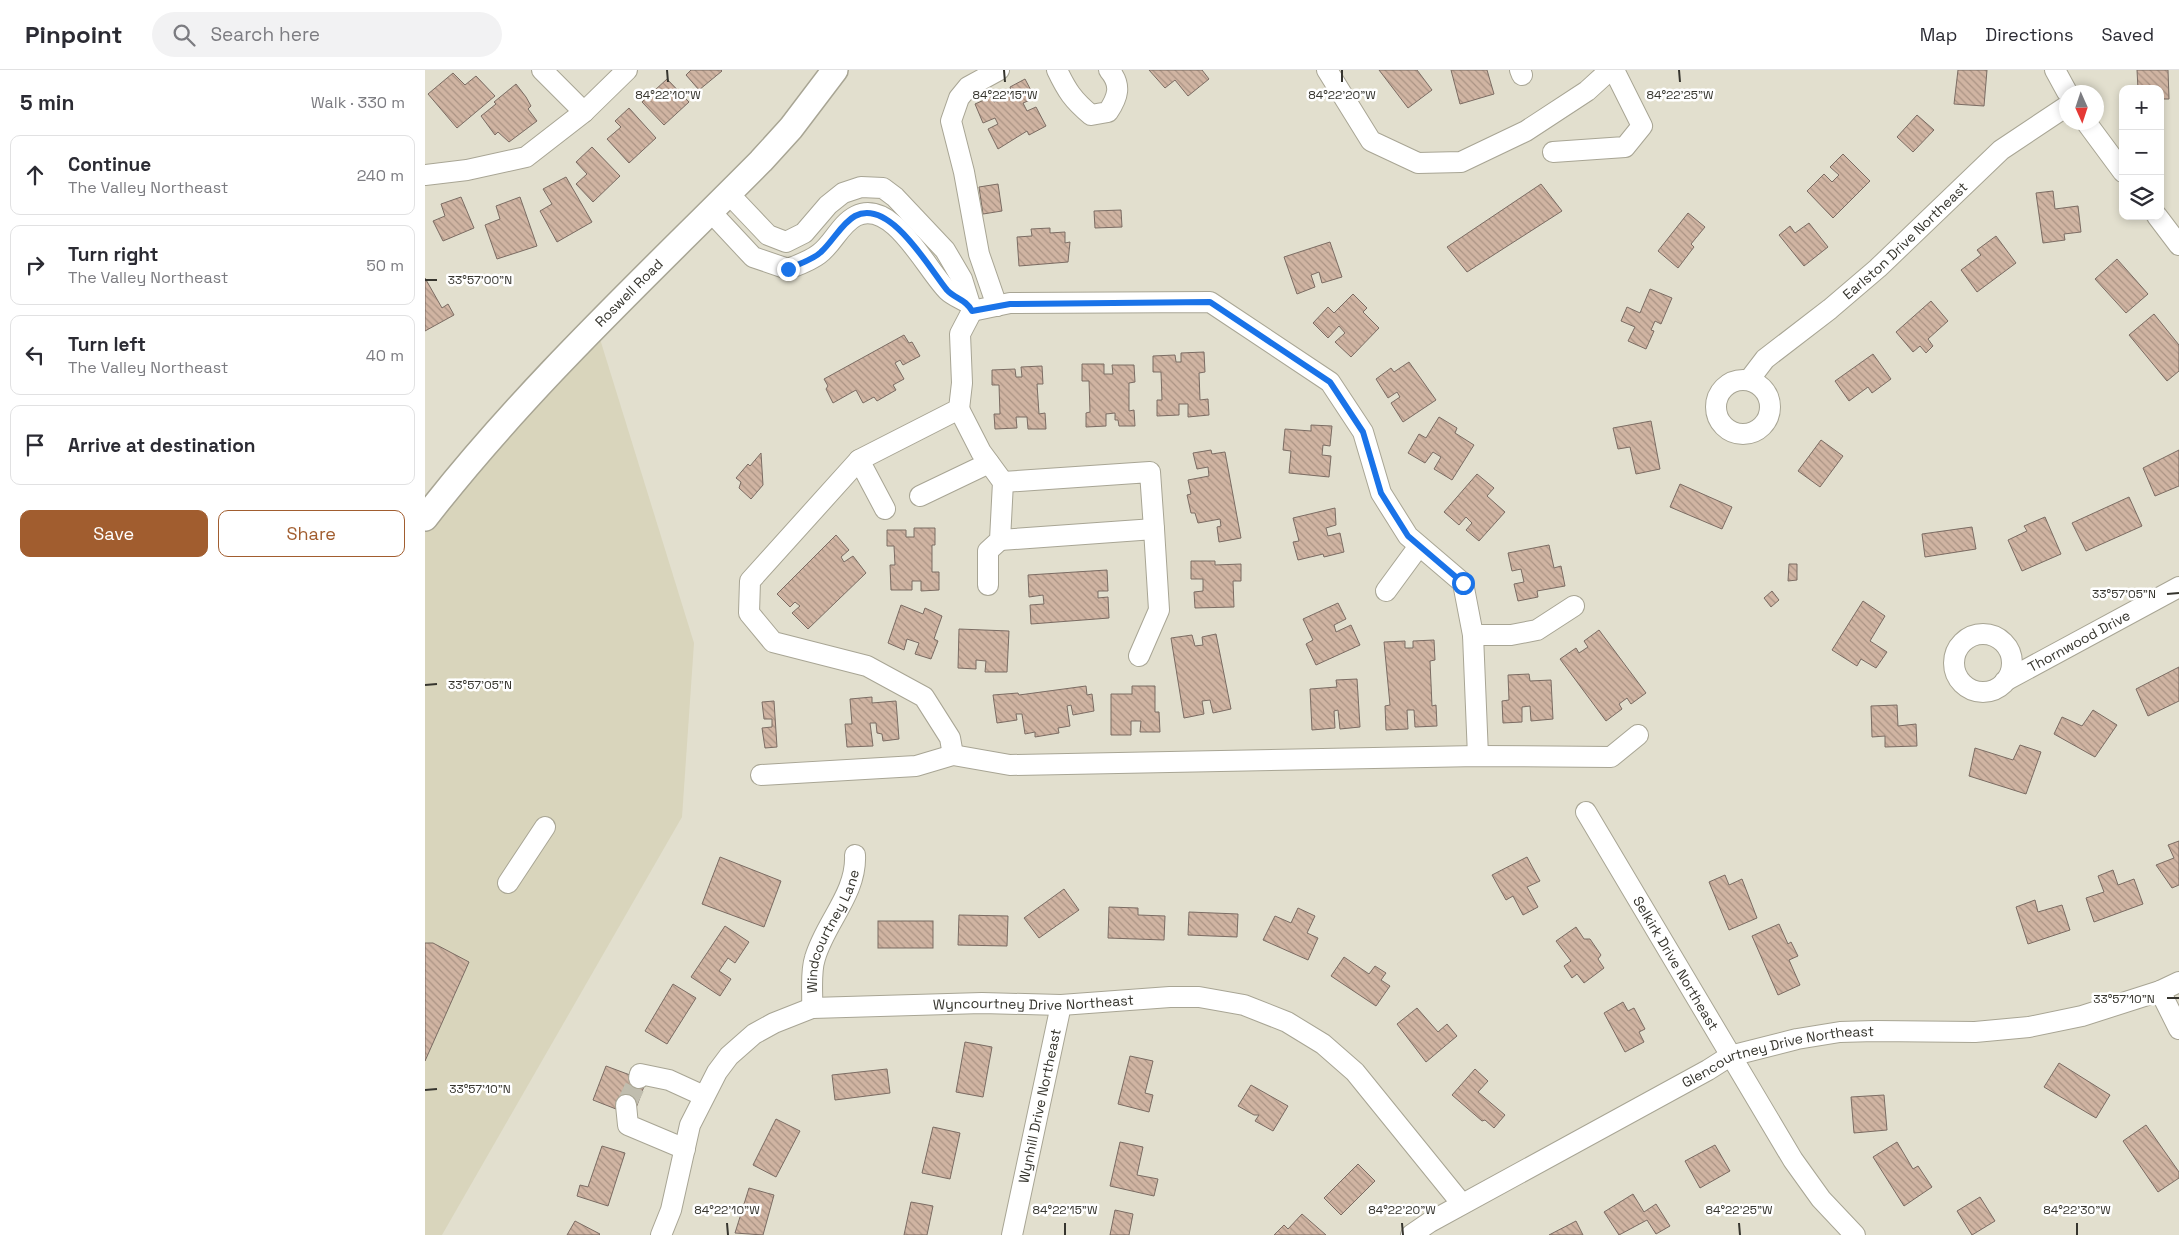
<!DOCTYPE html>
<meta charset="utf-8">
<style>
body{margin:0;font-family:"Space Grotesk",sans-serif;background:#f2f2f3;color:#2b2b33}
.controls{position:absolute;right:15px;top:15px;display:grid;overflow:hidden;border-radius:10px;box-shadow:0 2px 8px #0003}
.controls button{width:45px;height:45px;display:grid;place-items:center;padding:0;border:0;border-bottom:1px solid #e1e1e2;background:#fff;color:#2b2b33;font:25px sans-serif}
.compass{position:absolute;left:1634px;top:15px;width:45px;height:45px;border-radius:50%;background:#fff;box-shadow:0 2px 8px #0003;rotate:177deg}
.stop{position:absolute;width:15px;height:15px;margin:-11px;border:4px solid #1a73e8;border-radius:50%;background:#fff}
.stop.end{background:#1a73e8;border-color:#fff;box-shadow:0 1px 5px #0008}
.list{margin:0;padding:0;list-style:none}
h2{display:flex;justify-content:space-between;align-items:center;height:65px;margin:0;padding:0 20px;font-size:21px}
h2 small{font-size:16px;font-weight:400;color:#7c7c81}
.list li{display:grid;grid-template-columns:32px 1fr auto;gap:15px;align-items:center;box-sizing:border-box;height:80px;margin:0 10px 10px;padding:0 10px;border:1px solid #e1e1e2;border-radius:10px}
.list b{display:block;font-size:19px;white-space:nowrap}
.list p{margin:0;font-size:16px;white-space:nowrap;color:#7c7c81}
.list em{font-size:16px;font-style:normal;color:#7c7c81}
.actions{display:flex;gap:10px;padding:15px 20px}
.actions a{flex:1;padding:11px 0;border:1px solid #a15d2f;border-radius:10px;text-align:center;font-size:18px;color:#a15d2f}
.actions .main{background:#a15d2f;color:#fff}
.icon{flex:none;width:28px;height:28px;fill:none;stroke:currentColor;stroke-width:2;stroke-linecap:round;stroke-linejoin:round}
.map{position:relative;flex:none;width:1754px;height:1165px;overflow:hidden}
header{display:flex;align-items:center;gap:30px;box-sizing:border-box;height:70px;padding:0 25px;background:#fff;border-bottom:1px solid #e1e1e2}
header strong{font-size:24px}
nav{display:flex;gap:28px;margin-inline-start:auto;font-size:18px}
.search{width:350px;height:45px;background:#f2f2f3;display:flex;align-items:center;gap:12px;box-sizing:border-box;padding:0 18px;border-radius:28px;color:#7c7c81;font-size:19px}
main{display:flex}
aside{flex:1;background:#fff}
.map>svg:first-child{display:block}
.built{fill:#d9d5bc}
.building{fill:url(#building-back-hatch);stroke:#7b6c63}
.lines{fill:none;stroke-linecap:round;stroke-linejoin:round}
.minor-tunnel{stroke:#c0bdae;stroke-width:20;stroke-dasharray:20 10;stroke-linecap:butt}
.minor-casing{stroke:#a8a594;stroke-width:22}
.major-casing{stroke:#a8a594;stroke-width:28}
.minor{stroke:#fff;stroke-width:20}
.major{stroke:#fff;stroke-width:25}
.route{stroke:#1a73e8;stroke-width:6}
.ticks{fill:none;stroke:#36352e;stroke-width:2}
.labels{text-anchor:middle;stroke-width:5;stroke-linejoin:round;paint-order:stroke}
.street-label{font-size:14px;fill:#36352e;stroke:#fff}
.ticks-label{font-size:12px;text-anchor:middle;fill:#36352e;stroke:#fff;stroke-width:5;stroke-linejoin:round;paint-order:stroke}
</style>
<header>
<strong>Pinpoint</strong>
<div class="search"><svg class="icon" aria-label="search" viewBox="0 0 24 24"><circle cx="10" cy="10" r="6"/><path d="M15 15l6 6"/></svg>Search here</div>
<nav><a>Map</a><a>Directions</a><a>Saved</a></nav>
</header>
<main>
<aside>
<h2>5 min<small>Walk · 330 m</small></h2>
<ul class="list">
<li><svg class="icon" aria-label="ahead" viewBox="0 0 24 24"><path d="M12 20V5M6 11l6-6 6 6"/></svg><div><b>Continue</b><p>The Valley Northeast</p></div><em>240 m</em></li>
<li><svg class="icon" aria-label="right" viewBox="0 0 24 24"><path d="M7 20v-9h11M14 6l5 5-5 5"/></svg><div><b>Turn right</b><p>The Valley Northeast</p></div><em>50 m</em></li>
<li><svg class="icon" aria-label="left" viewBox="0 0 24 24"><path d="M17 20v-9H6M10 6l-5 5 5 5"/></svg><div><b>Turn left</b><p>The Valley Northeast</p></div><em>40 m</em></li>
<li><svg class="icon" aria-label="arrive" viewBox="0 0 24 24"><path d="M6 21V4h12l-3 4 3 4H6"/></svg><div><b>Arrive at destination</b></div></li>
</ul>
<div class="actions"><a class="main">Save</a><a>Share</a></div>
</aside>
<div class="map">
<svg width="1754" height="1165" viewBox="0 0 1754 1165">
<defs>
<pattern id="building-back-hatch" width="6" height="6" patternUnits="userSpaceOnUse" patternTransform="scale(1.25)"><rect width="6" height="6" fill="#d0b4a2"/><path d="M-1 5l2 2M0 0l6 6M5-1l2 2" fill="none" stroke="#aa9384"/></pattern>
</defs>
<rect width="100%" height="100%" fill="#e2dfce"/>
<path class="built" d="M175,269L269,573L257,747L17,1165H0V439Z"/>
<g class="building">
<path d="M266,0H296L297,1L274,20L261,5Z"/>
<path d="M724,0H777L784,9L763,26L750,10L740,18Z"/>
<path d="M954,0H992L1007,20L983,38Z"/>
<path d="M1026,0H1062L1069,24L1035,34Z"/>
<path d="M1533,0H1562L1559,36L1529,34Z"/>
<path d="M1712,0H1743L1744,29H1735V19H1713Z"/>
<path d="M28,3L40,15L51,6L70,26L32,58L3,24Z"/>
<path d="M242,9L264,32L239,55L217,32Z"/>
<path d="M600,9L610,28L598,33L602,41L611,37L621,56L604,65L602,61L573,79L563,59L573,54L570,48L558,53L550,34L566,27L569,32L587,23L585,17Z"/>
<path d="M91,14L101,27L106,36L103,39L112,51L84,72L73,62L70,65L56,46L71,34L69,32Z"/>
<path d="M204,38L231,68L204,93L182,69L196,57L190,51Z"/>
<path d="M1492,45L1509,60L1488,82L1472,67Z"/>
<path d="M167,77L195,106L168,132L151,114L162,104L151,92Z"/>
<path d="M1418,84L1445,111L1408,148L1382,121L1399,104L1407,112L1414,105L1405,97Z"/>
<path d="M141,107L167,152L132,172L115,141L127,134L118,119Z"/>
<path d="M573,114L577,141L558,144L554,117Z"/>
<path d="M1116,114L1137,141L1042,202L1022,177Z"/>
<path d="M1628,121L1630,139L1653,136L1656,162L1639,164L1640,170L1618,173L1611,123Z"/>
<path d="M36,127L49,158L18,171L8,151L20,146L16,134Z"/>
<path d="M95,127L112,176L72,189L60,155L75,149L71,136Z"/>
<path d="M696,140L697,157L670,158L669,141Z"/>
<path d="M1263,143L1280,157L1266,174L1269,177L1253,198L1233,181Z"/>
<path d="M1384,153L1403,177L1379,196L1354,165L1365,156L1370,163Z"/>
<path d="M625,158V163L640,162V173L645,172L643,192L594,196L592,167L607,166L606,159Z"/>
<path d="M1571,166L1591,193L1552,222L1536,200L1556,185L1552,180Z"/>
<path d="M905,172L917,207L897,213L894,202L886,205L890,217L872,224L859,187Z"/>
<path d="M1692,189L1723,224L1701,243L1670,209Z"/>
<path d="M0,208L17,238L23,234L29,245L0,261Z"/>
<path d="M1225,219L1247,228L1236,254L1230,251L1226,260L1229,261L1221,279L1203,271L1210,257L1196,251L1202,237L1215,243Z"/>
<path d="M928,224L942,238L938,242L954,258L926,287L910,272L920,263L914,256L903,268L888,253L903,237L909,243Z"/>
<path d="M1506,231L1523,251L1503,269L1508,276L1501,283L1495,276L1488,282L1471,262Z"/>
<path d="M1729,244L1754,275V301L1742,311L1704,265Z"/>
<path d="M479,265L484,273L487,272L495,286L478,295L475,290L470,293L479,309L468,315L471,320L452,331L449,327L438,333L431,320L408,333L401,319L403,316L399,309Z"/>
<path d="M779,282L780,302L774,303L775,330L783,329L784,345L763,347V334H754V345L732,346V330H737L736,302H728V286L750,285L751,292H756V283Z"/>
<path d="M1448,284L1466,309L1447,323L1443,317L1424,331L1410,311Z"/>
<path d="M984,292L1011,330L978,352L966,333L975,327L972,322L963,328L951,309L966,298L969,302Z"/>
<path d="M657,294H679V304H688L687,295H709L710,312L704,313V341L709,340L710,356H694L693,350H690V343L681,344V356L661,357V343L665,342L664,311H657Z"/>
<path d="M617,296L618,314H612L614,344L620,343L621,359H603L602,347H591L592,358L570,359L569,344H575L574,315H567V300L590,299L591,307H597L596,297Z"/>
<path d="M1014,347L1032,358L1030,363L1049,375L1027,410L1009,399L1016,387L1008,382L1000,393L983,383L994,364L1001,368Z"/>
<path d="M1226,351L1235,399L1211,404L1205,377L1193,379L1188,358Z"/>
<path d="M886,355L907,356L905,376L898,375L897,385L906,386L904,407L864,403L866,381L858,380L860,359L886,361Z"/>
<path d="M1396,370L1418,386L1395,417L1373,401Z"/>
<path d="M786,380L787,384L800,382L816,468L794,472L792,457L796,456L795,449L773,453L770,443H766L762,425L766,424L763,410L784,406L783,397L772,399L768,383Z"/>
<path d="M1754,380V416L1730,426L1718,398Z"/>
<path d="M336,383L338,415L326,429L314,418L316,412L311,408L323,394L325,396Z"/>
<path d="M1052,404L1069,418L1062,426L1080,442L1054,471L1041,460L1047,453L1041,447L1034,455L1019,442Z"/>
<path d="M1255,414L1307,437L1297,459L1245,437Z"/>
<path d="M1704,427L1717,456L1661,481L1647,453Z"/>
<path d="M910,438L911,455L901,458L903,466L915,463L919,482L899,487L898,484L873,490L868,472L874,471L868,448Z"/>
<path d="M1620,447L1636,484L1597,501L1583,470L1602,461L1599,456Z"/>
<path d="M1547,457L1551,479L1500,487L1497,464Z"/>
<path d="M489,458H510V475H507V502H514V520L496,521V511H487V520H466L465,495H470L469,476H462V460H481V467H489Z"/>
<path d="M411,465L424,480L416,487L419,492L428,486L441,503L383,559L367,543L375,536L370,532L365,537L352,524Z"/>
<path d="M1124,475L1129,498L1136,496L1140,516L1112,521L1113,527L1093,531L1089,514L1099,512L1096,499L1087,501L1083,483Z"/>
<path d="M766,491H790V495L816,494V511H808L809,537L770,538L769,522L778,521V509H766Z"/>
<path d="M1364,494H1372V510L1363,511Z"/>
<path d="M682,500L683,521H673V528L683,527L684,548L606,554L605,535L619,534L618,525L604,527L603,505Z"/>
<path d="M1347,521L1354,530L1346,537L1339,528Z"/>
<path d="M1438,531L1460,546L1445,571L1462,582L1451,598L1436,589L1432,596L1407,580Z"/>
<path d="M913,533L921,549L909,555L911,562L926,555L935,575L891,595L881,574L888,570L878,549Z"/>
<path d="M476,535L498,544L500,538L517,546L509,569L513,571L506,589L490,584L494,573L482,569L479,580L463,573Z"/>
<path d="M534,559L584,561L582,602H560L561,591L551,590V599L533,598Z"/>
<path d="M1174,560L1221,623L1206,634L1202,628L1194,634L1197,639L1181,651L1135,589L1151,578L1154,583L1163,577L1159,571Z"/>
<path d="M791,564L806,639L788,643L785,630L777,631L779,644L759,648L746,568L767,565L770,576L778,575L777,567Z"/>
<path d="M1009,570L1010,590L1005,591L1007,636L1011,635L1012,656L990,657L989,640H982L983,659L961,660L960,636L965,635L959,572L980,571V578H988V571Z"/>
<path d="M1754,597V631L1723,646L1711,619Z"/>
<path d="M1104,604L1105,611L1126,610L1128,649L1106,651L1105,636L1097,637V652L1078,653L1077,631L1084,630L1083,605Z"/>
<path d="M932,609L935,657L915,659L913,640L909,641L910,658L887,660L885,619L912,617L911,610Z"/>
<path d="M661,616L662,625L667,624L669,641L648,645L646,635L642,636L645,656L633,658L634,663L610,667V662L600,664L597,644H591L592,650L572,653L568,625L593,623L594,625Z"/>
<path d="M707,616H730V642H734L735,662H715L716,651H706V665H686V624H707Z"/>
<path d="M447,627V633L471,631L474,669L458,671L457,664L452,663L451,653H445L448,676L422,677L420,654H427L425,629Z"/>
<path d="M349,631L352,677L340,678L337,658L347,657V649H339L337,632Z"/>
<path d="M1472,635L1473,656L1491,654L1492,676L1460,677V666L1447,667L1446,636Z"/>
<path d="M1668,640L1692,655L1670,687L1629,664L1637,647L1657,656Z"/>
<path d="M1595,675L1616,682L1601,724L1544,706L1550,678L1588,690Z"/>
<path d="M1754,771V815L1747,818L1731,795L1749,788L1743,775Z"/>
<path d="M295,787L356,811L339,857L277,834Z"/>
<path d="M1102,787L1115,811L1102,817L1113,837L1098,845L1088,826L1081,830L1067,805Z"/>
<path d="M1688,800L1693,815L1709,809L1718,834L1669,852L1661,828L1679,822L1673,806Z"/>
<path d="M1300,805L1304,815L1317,809L1332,848L1304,860L1284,812Z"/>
<path d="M639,819L654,840L614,868L599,848Z"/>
<path d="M1610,830L1613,842L1637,835L1645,860L1603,874L1591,837Z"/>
<path d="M684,837L713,838V845L740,846L739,870L683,868Z"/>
<path d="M873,838L890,846L882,863L893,868L883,890L838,870L850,846L866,853Z"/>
<path d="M764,842L813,844L812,867L763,865Z"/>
<path d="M534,845L583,846L582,876L533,875Z"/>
<rect x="453" y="851" width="55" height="27"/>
<path d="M1354,854L1363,874L1366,872L1373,886L1364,890L1375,915L1353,925L1327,866Z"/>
<path d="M300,856L324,872L310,893L303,888L294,901L306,909L295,926L266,907Z"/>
<path d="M1151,857L1159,869H1165L1176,885L1173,889L1179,898L1159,913L1152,904L1147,908L1139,896L1146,891L1131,871Z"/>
<path d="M0,873H8L44,892L0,991Z"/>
<path d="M919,887L944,904L950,896L961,903L956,910L965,916L951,936L906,906Z"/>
<path d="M248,914L271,928L242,974L220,961Z"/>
<path d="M1198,932L1203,941L1209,938L1220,959L1214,962L1219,972L1200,982L1179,943Z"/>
<path d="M992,938L1013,962L1022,954L1032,966L1001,992L972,954Z"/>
<path d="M540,972L567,977L558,1027L531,1022Z"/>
<path d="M705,986L728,991L720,1023L728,1025L724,1042L693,1034Z"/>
<path d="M1634,993L1685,1025L1671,1048L1619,1017Z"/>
<path d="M181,996L221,1011L211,1038L194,1032L191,1039L168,1030Z"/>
<path d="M462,999L465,1023L410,1030L407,1005Z"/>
<path d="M1050,999L1063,1011L1053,1022L1080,1045L1069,1058L1060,1050L1057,1051L1027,1025Z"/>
<path d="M826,1015L863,1036L848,1061L830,1051L834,1045H829L813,1036Z"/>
<path d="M1459,1025L1462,1060L1429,1063L1426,1027Z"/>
<path d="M351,1049L375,1061L351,1107L328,1095Z"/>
<path d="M1721,1055L1754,1102V1108L1733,1122L1698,1071Z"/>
<path d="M508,1057L535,1063L525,1109L497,1103Z"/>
<path d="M695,1072L718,1077L712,1105L733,1109L729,1126L685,1116Z"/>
<path d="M1472,1072L1488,1099L1493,1096L1507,1117L1479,1136L1448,1087Z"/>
<path d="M1290,1075L1305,1101L1275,1118L1260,1091Z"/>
<path d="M177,1076L200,1083L183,1136L152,1126L155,1115L163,1117Z"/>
<path d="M933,1094L950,1111L916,1145L899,1128Z"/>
<path d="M324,1118L349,1125L338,1165L310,1163Z"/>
<path d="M1208,1124L1219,1142L1231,1134L1245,1156L1231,1164L1222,1150L1194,1165L1179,1142Z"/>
<path d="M1555,1127L1570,1151L1547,1165L1532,1141Z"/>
<path d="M486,1132L508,1136L502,1165H479Z"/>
<path d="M690,1140L708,1144L704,1165H685Z"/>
<path d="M877,1144L901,1165H849L859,1155L863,1159Z"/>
<path d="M150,1151L175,1164L174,1165H142Z"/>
<path d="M1151,1151L1158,1165H1124Z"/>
</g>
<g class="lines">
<path class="minor-tunnel" d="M201,1035L214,1008"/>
<g class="minor-casing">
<g id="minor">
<path d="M117,0L159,42"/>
<path d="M632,0C642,21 648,30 666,45L683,42C693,27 697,15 684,0"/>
<path d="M902,0L946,71L993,93L1036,92L1101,61L1162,21L1185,0"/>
<path d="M1095,0L1097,5"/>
<path d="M1630,0L1642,22"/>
<path d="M1661,52L1698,102"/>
<path d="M1128,82L1200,77L1217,56L1189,0"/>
<path d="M0,105L42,100L101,87L159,42L202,0"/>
<path d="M304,124L343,165L361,172L379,163L403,135L418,123L436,117L458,118L470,127L520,180L537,209L547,241"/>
<path d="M285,141L328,187L363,199C373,195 385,191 394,184C408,174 415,154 431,146C468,128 502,201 523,221C528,226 537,229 543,233"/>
<path d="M1732,146L1754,175"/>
<path d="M572,236L554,184L539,102L526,51L534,28L543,17L574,0"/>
<path d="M547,241L585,233L785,232L905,312L938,362L956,423L983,466L1038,513L1048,565L1053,686"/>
<circle cx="1318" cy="337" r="27"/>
<path id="s1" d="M1324,310L1340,289L1405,239L1453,198L1576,80L1642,36"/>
<path d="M534,339L556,382L578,412L575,470L563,481V515"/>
<path d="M434,390L460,439"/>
<path d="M578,412L725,402L729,459"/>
<path d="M495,426L564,393"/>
<path d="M575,470L729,459L734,540L714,586"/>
<path d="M961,521L994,476"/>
<circle cx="1558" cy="593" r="29"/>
<path d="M1048,565H1086L1112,560L1149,536"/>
<path id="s2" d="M1580,611L1754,517"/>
<path d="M528,685L525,668L499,627L442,596L348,572L324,543L325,511L434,390L534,339L537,313L535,264L547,241"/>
<path d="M336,705L491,696L528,685L585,695L1053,686L1186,687L1213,665"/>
<path id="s3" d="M1161,742L1368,1090L1396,1129L1430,1165"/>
<path d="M83,813L120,757"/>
<path d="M1735,921L1754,959"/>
<path id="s4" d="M387,938C388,923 385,903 390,888C400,853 432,823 430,785"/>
<path d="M214,1008L215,1004L244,1010L279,1026"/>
<path d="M201,1035L203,1055L260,1079"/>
<path id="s5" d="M236,1165L246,1140L265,1055L292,1002L304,986L329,964L349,953L387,938L557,933L636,935L745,927H774L819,935L862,952L898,974L930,1002L1037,1134"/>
<path id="s6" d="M587,1165L636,935"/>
<path id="s7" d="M986,1165L1005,1152L1283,1000L1305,986L1372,969L1415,962L1450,961L1550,962L1604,957L1657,946L1735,921L1754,912"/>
</g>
</g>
<g class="major-casing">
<g id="major">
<path id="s8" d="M0,448C100,319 221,207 336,91L366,58L410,0"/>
</g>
</g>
<use href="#minor" class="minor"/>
<use href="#major" class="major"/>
</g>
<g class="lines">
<path class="route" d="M363,199C373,194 388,190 396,182C408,171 417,153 430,146C465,128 504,198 522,220C530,229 541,229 547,241L585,234L785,232L905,312L938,362L956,423L983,466L1038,513"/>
</g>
<path class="ticks" d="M242,0L243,12M579,0L580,12M917,0V12M1254,0L1255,12M0,210H12M1742,524L1754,523M0,615L12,614M1742,928H1754M0,1020L12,1019M302,1153L303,1165M640,1153V1165M977,1153L978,1165M1314,1153L1315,1165M1652,1153V1165"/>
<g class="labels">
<g class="street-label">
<text dy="5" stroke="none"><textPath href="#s1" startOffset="210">Earlston Drive Northeast</textPath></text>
<text dy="5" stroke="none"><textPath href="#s8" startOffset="304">Roswell Road</textPath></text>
<text dy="5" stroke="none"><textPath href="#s2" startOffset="84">Thornwood Drive</textPath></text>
<text dy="5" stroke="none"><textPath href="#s4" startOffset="81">Windcourtney Lane</textPath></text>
<text dy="5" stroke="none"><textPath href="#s3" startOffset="176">Selkirk Drive Northeast</textPath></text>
<text dy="5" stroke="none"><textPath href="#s5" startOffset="512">Wyncourtney Drive Northeast</textPath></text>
<text dy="5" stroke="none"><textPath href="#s7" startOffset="412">Glencourtney Drive Northeast</textPath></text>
<text dy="5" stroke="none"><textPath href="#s6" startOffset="132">Wynhill Drive Northeast</textPath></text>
</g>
</g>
<g class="ticks-label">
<text x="243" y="29">84°22'10"W</text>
<text x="580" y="29">84°22'15"W</text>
<text x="917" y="29">84°22'20"W</text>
<text x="1255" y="29">84°22'25"W</text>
<text x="55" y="214">33°57'00"N</text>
<text x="1699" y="528">33°57'05"N</text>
<text x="55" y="619">33°57'05"N</text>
<text x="1699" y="933">33°57'10"N</text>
<text x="55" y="1023">33°57'10"N</text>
<text x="302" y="1144">84°22'10"W</text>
<text x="640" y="1144">84°22'15"W</text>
<text x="977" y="1144">84°22'20"W</text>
<text x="1314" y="1144">84°22'25"W</text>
<text x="1652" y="1144">84°22'30"W</text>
</g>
</svg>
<div class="controls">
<button>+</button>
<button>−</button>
<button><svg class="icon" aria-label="layers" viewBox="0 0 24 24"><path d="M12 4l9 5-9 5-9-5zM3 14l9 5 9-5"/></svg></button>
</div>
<svg class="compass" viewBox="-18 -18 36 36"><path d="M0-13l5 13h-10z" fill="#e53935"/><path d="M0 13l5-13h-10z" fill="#7c7c81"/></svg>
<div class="stop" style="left:1038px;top:513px"></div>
<div class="stop end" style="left:363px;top:199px"></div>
</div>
</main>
